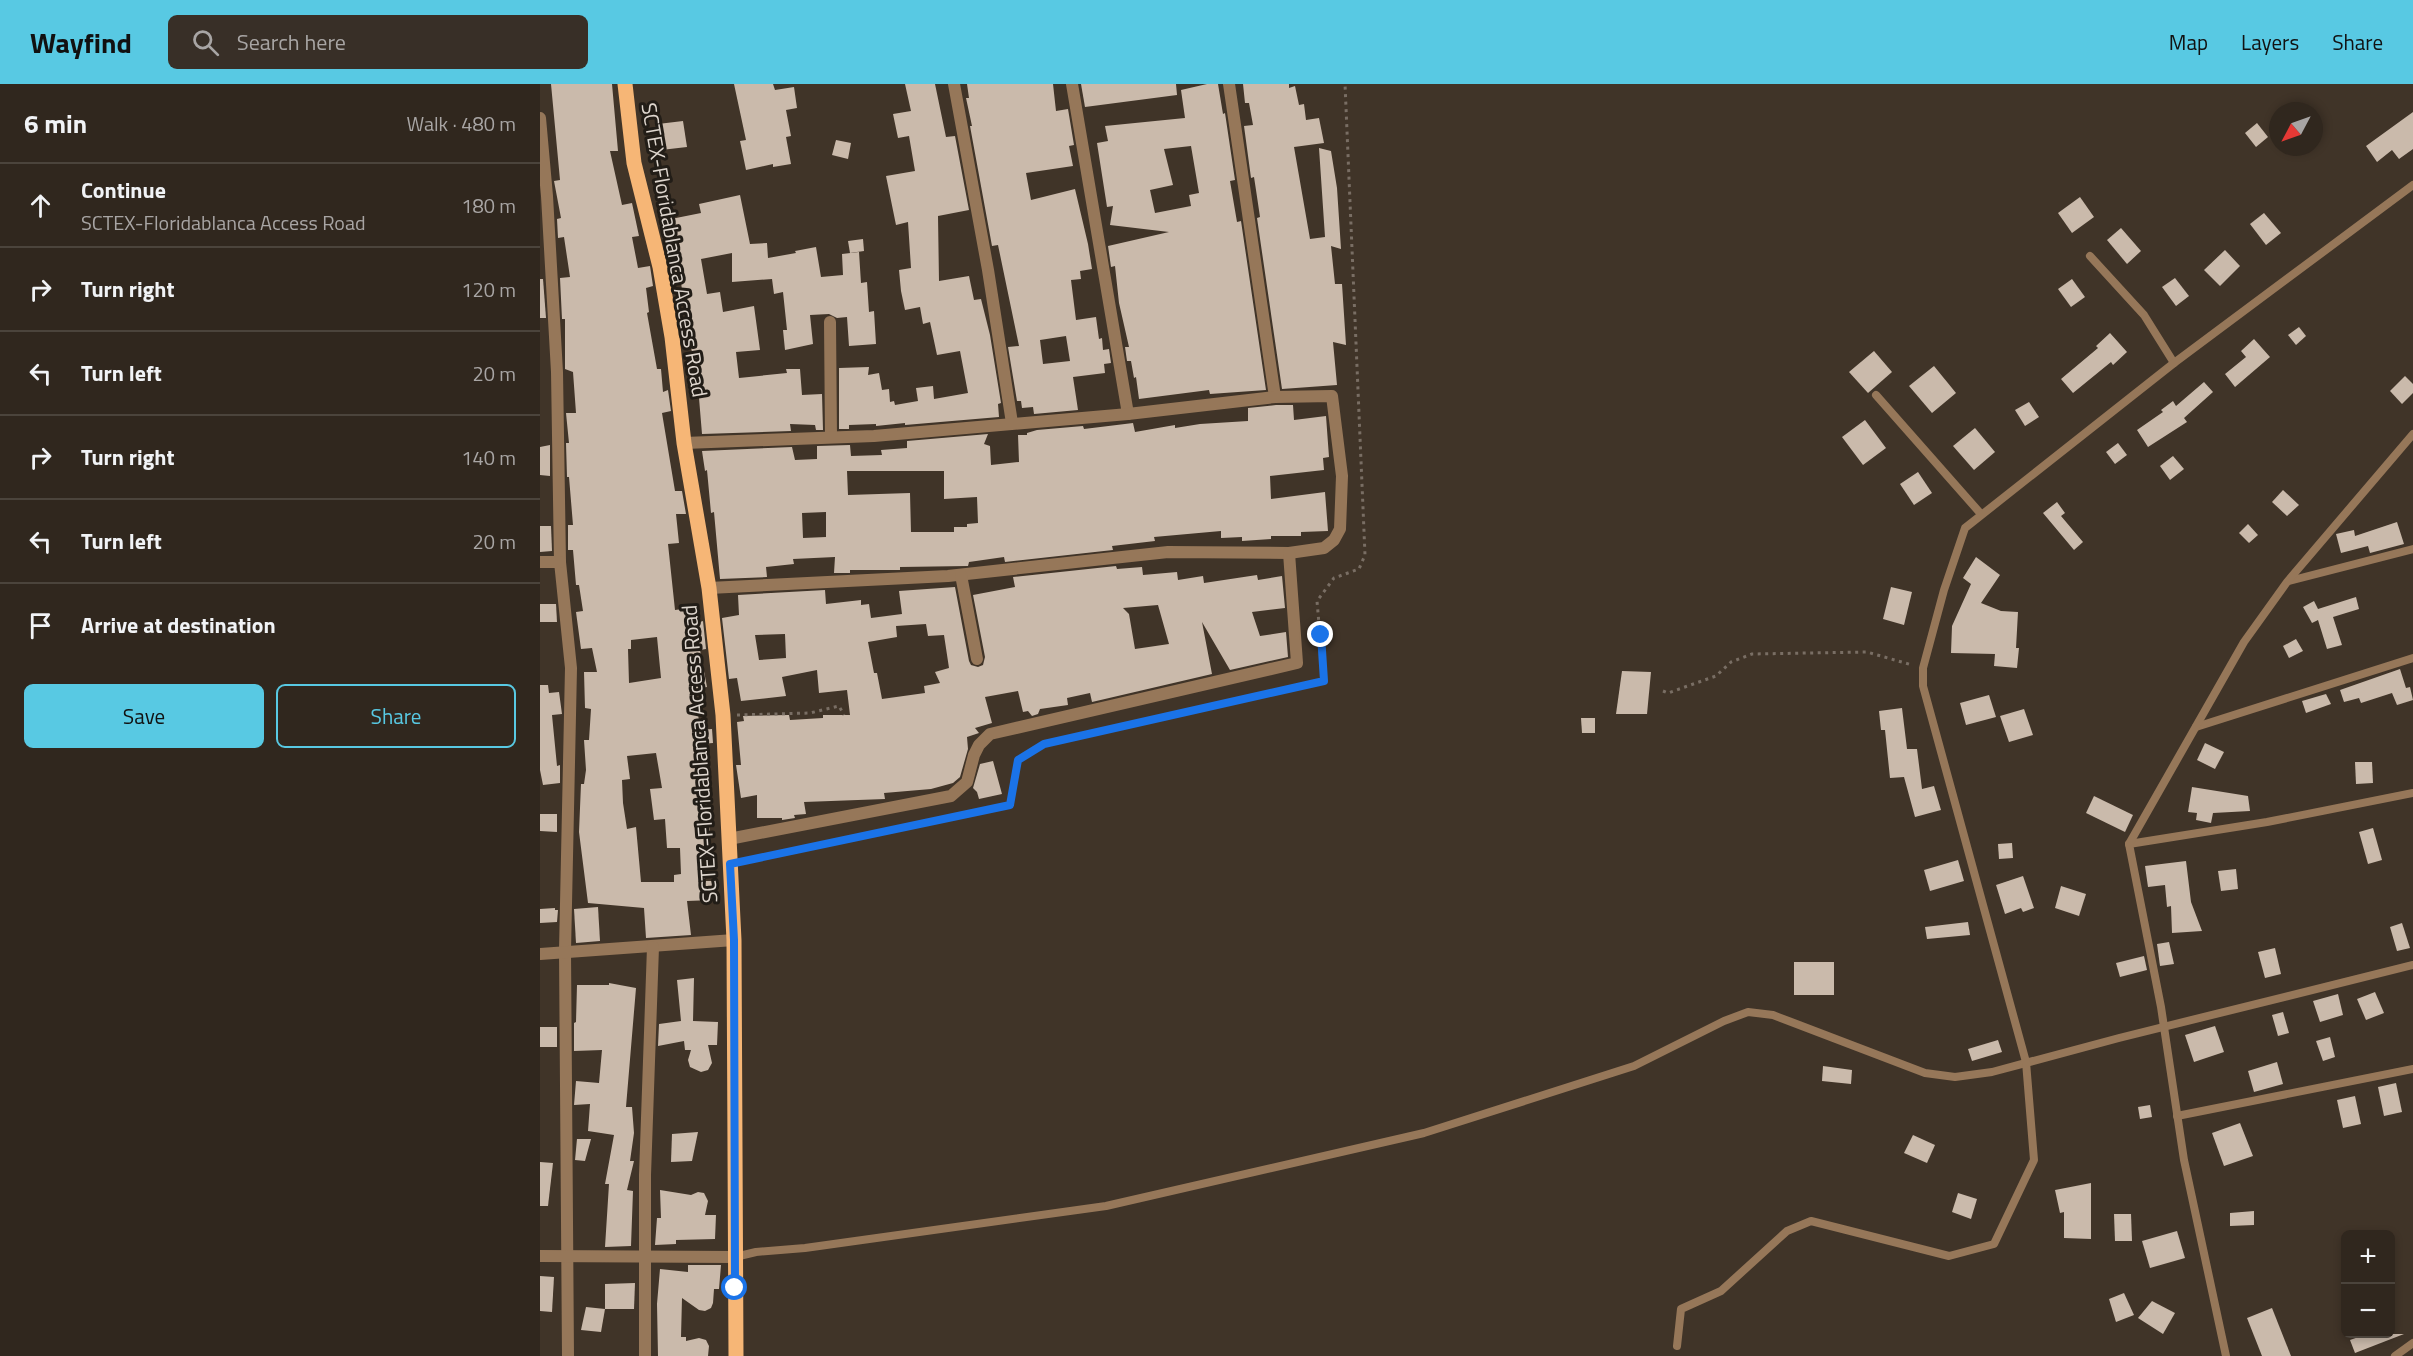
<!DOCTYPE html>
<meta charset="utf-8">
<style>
body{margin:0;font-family:"Titillium Web",sans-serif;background:#382f27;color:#f1f3f6}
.controls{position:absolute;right:18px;bottom:18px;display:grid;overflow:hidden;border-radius:9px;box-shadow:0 3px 9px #0003}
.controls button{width:54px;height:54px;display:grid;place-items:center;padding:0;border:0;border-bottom:2px solid #4b443c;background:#30271e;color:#f1f3f6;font:30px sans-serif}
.compass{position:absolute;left:1729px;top:18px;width:54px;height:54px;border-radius:50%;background:#30271e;box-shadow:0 3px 9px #0003;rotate:229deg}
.stop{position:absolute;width:18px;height:18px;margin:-14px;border:4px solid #1a73e8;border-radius:50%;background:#fff}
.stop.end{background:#1a73e8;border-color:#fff;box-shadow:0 2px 6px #0008}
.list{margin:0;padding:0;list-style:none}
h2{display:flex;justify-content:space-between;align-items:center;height:78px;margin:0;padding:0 24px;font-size:26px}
h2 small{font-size:20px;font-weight:400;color:#a8a5a4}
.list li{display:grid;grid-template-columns:39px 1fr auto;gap:18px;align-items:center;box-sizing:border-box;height:84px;padding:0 24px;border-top:2px solid #4b443c}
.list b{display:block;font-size:22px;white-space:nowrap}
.list p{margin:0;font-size:20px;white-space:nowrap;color:#a8a5a4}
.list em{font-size:20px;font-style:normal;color:#a8a5a4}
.actions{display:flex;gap:12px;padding:18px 24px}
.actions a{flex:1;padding:14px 0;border:2px solid #58c9e3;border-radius:9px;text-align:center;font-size:21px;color:#58c9e3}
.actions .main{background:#58c9e3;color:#111}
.icon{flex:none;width:33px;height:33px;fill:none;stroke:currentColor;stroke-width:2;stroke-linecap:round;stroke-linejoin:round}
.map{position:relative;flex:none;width:1873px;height:1272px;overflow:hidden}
header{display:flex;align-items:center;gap:36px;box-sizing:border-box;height:84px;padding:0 30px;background:#58c9e3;color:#111}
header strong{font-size:28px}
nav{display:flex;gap:33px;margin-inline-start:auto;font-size:21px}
.search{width:420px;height:54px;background:#382f27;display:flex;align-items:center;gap:15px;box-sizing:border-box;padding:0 21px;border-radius:9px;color:#a8a5a4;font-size:22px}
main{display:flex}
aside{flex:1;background:#30271e}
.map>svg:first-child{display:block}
.building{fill:#cabaab;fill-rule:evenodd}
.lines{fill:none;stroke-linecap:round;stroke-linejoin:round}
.path{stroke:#796e64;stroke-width:3;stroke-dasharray:3 4.5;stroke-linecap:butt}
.lane{stroke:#967759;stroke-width:8}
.street{stroke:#967759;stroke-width:12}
.primary{stroke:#f6b676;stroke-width:15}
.route{stroke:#1a73e8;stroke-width:8}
.labels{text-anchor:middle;stroke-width:6;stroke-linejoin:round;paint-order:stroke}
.street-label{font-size:21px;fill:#ded6ce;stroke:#221d17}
</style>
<header>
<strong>Wayfind</strong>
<div class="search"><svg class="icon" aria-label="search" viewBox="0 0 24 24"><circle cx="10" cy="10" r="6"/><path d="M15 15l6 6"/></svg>Search here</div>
<nav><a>Map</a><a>Layers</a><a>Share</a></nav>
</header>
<main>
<aside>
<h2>6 min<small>Walk · 480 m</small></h2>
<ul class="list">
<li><svg class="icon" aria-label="ahead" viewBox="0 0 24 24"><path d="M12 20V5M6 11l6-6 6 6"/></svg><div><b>Continue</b><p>SCTEX-Floridablanca Access Road</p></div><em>180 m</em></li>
<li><svg class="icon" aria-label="right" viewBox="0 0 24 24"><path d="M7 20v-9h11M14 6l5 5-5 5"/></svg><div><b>Turn right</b></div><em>120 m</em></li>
<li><svg class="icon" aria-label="left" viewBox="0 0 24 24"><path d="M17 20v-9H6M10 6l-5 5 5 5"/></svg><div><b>Turn left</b></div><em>20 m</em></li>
<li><svg class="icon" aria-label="right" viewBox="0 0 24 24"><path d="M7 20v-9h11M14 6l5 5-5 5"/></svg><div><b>Turn right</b></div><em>140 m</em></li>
<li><svg class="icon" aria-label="left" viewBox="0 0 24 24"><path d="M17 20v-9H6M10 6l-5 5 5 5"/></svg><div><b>Turn left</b></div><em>20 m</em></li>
<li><svg class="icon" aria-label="arrive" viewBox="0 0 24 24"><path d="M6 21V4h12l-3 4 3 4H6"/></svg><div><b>Arrive at destination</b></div></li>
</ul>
<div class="actions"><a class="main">Save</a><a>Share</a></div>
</aside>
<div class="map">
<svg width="1873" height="1272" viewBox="0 0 1873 1272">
<rect width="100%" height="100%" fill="#403428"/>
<g class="building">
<path d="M11,0H72L78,67H70L82,121L92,119L99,152L92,153L98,184L110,182L113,202L106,204L109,228L107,229L117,285H121L123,308L128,306L131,327L122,329L135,407H142L146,430H136L139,459L128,460L135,526L157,523L160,538L163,537L166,565L160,566L167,603L155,605L160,646L172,645L173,659L160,660L165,686L163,687L171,759H164L165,797H172L173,816L147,817L151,851L106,854L104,824L48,819L39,748L41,700H44L46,686L44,656H49L51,625L45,624L44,588H57L52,564L41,565L36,528L43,527L39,501H36L33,466H28V441H33L29,393H27L26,359H29L26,329H36L33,288L25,285V235H22L20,194L30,193L24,153L18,154L17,135L21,134L14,97L20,96ZM117,553L121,594L89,599L88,565H91V556ZM116,669L122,704L110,705L114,736L125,735L127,764H140L141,790L134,791V798H101L96,743L87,745L83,719L82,696L90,695L87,672Z"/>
<path d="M194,0H233L235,6L254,3L257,24L246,26L251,52L246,53L251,80L233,83V80L206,86L200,57L206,56Z"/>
<path d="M365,0H395L406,53L415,52L429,126L398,132L399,197L429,192L434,216L441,215L450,251L461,319L458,320L459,333L365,341V339L336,342V340L309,341V345H299V284L329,283L328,291L339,289L342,306L349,305L350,318L354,317L355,321L378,317L376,304L393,302L394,315L428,309L420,267L397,271L390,238L383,240L380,223L365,226L361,207L359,186L371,184L368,138L356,141L346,92L375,87L369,52L358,54L353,30L371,27Z"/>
<path d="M427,0H513L516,27L528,25L534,61L529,62L533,82L486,89L491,116L535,105L548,160L552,185L540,187L541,195L531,196L536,236L556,233L559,255L562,254L563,266L569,265L571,279L564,280L565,289L533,293L538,326L494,330L493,323L482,324L481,317H477L468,263L479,262L458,161L452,162L430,42H432L426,14H429ZM526,252L530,277L503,280L500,256Z"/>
<path d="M541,0H636L637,11L545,23Z"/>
<path d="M667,0H678L683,30L685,29L695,96L690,97L697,138L701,137L726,306L670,310L669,306L599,315L596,293L594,294L591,277H587L585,263H589L579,219L575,182L571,183L568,162L629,148L570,141L573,122L567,123L557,59L568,57L565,42L645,34L641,6ZM651,62L659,109L649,111L651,122L615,129L610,106L633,101L624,65Z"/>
<path d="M703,0H749V4L755,2L759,21L764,20L766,36L779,34L784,59L754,63L770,155L785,153L779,64L791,67L797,104L801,165L791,162L795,200H802L806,261L793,258L797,301L742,305L717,134L720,133L716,106L714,93L711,94L704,42L713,41L709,19H705Z"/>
<path d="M1873,28V65L1859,75L1852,66L1837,78L1826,62Z"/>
<path d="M143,37L147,63L121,66L118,40Z"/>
<path d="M1717,39L1728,53L1716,63L1705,49Z"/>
<path d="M296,56L311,59L308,75L292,71Z"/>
<path d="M200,111L210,160L227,159L228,174L256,169L255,167L276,163L281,193L303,191L302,170L319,168L321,199L327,198L329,228L334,227L336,260L309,262L307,233L297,234L289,230L270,231L273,260L245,266L243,246H247L243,208L234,210L232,195L192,198V169L161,175L167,210L180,208L183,228L214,222L220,266L196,268L199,294L247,289L246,285H260L262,311L282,310L283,346H276L275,341L250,340L251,347L162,350L156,278L154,279L148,247L152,246L145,206H142L141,198L133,200L127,171L138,169L131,135L161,129L159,120Z"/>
<path d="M1540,113L1554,133L1532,149L1518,129Z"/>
<path d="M1724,129L1741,149L1726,161L1710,140Z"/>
<path d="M1581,144L1601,167L1587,180L1567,156Z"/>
<path d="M323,155L324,167L310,169L308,157Z"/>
<path d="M1685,166L1700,182L1680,202L1664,186Z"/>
<path d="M1635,194L1649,212L1636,222L1622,203Z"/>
<path d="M0,195H3L6,234H0Z"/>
<path d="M1532,195L1545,213L1531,223L1518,205Z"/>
<path d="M1759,243L1766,252L1756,261L1748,251Z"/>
<path d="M1570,249L1587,268L1573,281L1571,278L1533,309L1521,295L1558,264L1556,262Z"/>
<path d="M1714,255L1730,273L1695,303L1685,290L1706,273L1701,267Z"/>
<path d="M1334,267L1352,288L1328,309L1309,288Z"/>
<path d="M1394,282L1416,309L1392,329L1369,302Z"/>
<path d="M1865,292L1873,300V309L1862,320L1850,307Z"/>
<path d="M1664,298L1673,308L1644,334L1647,338L1608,363L1597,346L1623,328L1621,326L1633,317L1636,322Z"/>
<path d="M1489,318L1499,333L1485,342L1475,326Z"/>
<path d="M736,321H753L754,336L786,332L789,373L783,374L784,386L730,392L731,415L785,408L788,447L761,448V452H731V455L702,457V453L681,454V447L614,453L615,457L572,462L573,466L465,478L464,473L429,478L428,482L360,483V486H310V489H294L295,473L253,475L254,480L226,483L227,493L180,495L174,428L171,429L167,386L165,387L162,367L252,363L255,376L277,375V362L310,361L311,372L342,371L341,366L367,364V357L448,350L444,360L450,362L451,381L479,378L478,351H487V349L497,346L543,342L544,345L593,339L595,348L635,341V344L660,340L708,337V324ZM307,387H404V415L437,413L438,439L427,440V443H414V448H371L370,409L308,411ZM286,428V453L263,454L262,429Z"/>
<path d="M1325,336L1346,364L1323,381L1302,353Z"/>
<path d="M1435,344L1455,368L1434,386L1413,362Z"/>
<path d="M1578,359L1587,371L1575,380L1566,368Z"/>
<path d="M10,361V392L0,391V363Z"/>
<path d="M1633,372L1644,385L1630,396L1620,382Z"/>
<path d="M1378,388L1392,409L1374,421L1360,400Z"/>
<path d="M1743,406L1759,421L1747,432L1732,418Z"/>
<path d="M1517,418L1525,429L1521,432L1543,458L1534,466L1503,429Z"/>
<path d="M1857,438L1864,460L1830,469L1828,462L1801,469L1796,450L1814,446L1815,452Z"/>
<path d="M1708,440L1718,451L1709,459L1699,449Z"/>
<path d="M0,442H11L12,467L0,468Z"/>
<path d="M1436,473L1460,491L1441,519L1461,527L1478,528L1476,564H1479L1477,584L1454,582L1455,570L1411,569L1412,542L1431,500L1423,494Z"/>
<path d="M576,482L577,485L602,483L603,491L637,488L638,496L663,492L664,499L717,491L718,496L742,492L745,524L712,528L720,552L746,548L748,573L690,586L662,538L672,590L552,618L550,609L527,614L528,621L500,625L498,630L492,632L488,627L483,628L478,607L445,613L452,639L435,644L439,649L427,653L428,665L420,693L413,699L391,705L344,709L345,715L264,718L266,730L254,731L255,734L242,736V734H217V711L201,714L196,681H201L197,638L204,637L203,632L249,631L250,636L283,634V631H310L307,606L279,609L277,586L242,593L246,612L201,617L197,594L189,595L182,534L199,531L198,511L285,506L286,520L321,516V521L329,520L331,534L362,530L359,507L415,503L429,577L431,581L438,583L443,581L445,573L433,511L475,503L473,493ZM618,521L629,560L595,565L589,530L583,524ZM386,540L388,552L404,551L409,584L395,588L400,599L384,602L385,609L342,615L337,589H334L328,558L357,553L356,542ZM245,550L246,574L219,576L215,551Z"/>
<path d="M1351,503L1372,508L1364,541L1343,535Z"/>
<path d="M1816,513L1819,525L1793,533L1802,561L1787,565L1778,536L1772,539L1763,523L1774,517L1778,525Z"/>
<path d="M0,520H16L17,538H0Z"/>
<path d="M1756,555L1763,567L1749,574L1743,562Z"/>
<path d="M1860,585L1866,604L1870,603L1873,616L1857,621L1852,609L1821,619L1819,614L1804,618L1800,606Z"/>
<path d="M1082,587L1111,588L1107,630H1076Z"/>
<path d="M0,601H8L9,609L19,608L22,630L12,631L17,682L20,681V699L3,701L0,686Z"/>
<path d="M1786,610L1791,620L1766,629L1762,617Z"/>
<path d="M1449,611L1456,633L1426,641L1420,619Z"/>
<path d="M1362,624L1367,665H1377L1382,705L1394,702L1401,726L1375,733L1364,693L1350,694L1345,646H1341L1339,627Z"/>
<path d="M1484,625L1493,651L1469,658L1460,632Z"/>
<path d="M1041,634H1055V649H1042Z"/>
<path d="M1665,659L1684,668L1675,685L1657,676Z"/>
<path d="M453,677L462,710L439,715L437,708L433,704L440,680Z"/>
<path d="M1815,678H1832L1833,699L1816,700Z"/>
<path d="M1652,703L1708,712L1710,727L1673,729L1671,739L1656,736L1657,729L1648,728Z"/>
<path d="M1554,712L1593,731L1585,748L1546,729Z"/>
<path d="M0,730H17V748L0,747Z"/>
<path d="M1833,744L1842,776L1828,780L1819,748Z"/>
<path d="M1472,759L1473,774L1459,775L1458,760Z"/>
<path d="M1418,776L1424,797L1390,807L1384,786Z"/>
<path d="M1646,777L1651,818L1662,847L1632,849L1631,822L1627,823L1625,801L1608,803L1605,782Z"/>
<path d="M1696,785L1698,805L1681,807L1678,787Z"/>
<path d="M1483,792L1494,824L1483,828L1481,824L1465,830L1456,801Z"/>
<path d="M1521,802L1546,810L1539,832L1515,824Z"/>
<path d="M58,823L60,857L36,859L34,825Z"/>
<path d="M15,824V826H18L17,838L0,839V825Z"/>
<path d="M1428,838L1430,851L1387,855L1385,843Z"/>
<path d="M1862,839L1870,864L1857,867L1850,843Z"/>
<path d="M1629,858L1634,880L1620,882L1617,860Z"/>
<path d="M1735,864L1741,890L1725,894L1718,868Z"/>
<path d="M1604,872L1607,886L1580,893L1576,879Z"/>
<rect x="1254" y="878" width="40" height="33"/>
<path d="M154,894L153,937L178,938L177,961H168L172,979L168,986L161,988L150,983L148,976L151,966H145L144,957L118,962L119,940L141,937L137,896Z"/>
<path d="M69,899L96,904L86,1023H92L94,1049L90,1077H94L87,1106L93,1107L91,1162L65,1163L69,1100H65L74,1051L48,1047L50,1020L34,1021L36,997L59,999L62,966L34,967V939L36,938L37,901H69Z"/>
<path d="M1835,908L1844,929L1826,936L1817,915Z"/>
<path d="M1798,910L1803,931L1780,938L1773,917Z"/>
<path d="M1743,928L1749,949L1738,952L1732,931Z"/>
<path d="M1675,942L1684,968L1654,978L1645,951Z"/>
<rect x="0" y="943" width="17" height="20"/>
<path d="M1790,953L1795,973L1783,977L1776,957Z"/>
<path d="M1458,956L1462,968L1432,977L1428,965Z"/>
<path d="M1737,978L1743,1000L1714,1008L1708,987Z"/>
<path d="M1283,982L1312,986L1311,1000L1282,997Z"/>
<path d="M1856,999L1862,1028L1844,1032L1838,1003Z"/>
<path d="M1815,1012L1821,1040L1803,1044L1797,1016Z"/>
<path d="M1610,1021L1612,1033L1600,1035L1598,1023Z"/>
<path d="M1700,1039L1713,1072L1684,1082L1672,1049Z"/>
<path d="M158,1048L152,1077L131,1078L132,1050Z"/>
<path d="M1373,1051L1395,1061L1387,1079L1364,1069Z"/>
<path d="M37,1055H51L45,1077L35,1076Z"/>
<path d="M0,1078L13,1079L8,1122H0Z"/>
<path d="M1551,1099V1155L1524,1154V1128L1520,1129L1515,1106Z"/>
<path d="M120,1106L151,1111L158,1108L164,1109L168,1117L165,1131H176L175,1155L136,1156V1160L115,1161L117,1134H121Z"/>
<path d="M1418,1109L1437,1115L1431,1135L1412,1128Z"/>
<path d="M1714,1127V1141L1690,1142V1129Z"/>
<path d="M1574,1130H1591L1592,1157H1575Z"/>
<path d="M1637,1147L1645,1174L1610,1184L1602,1157Z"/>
<path d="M148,1181H181L179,1205H174L173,1219L171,1224L165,1227L159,1226L142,1214L141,1253H146V1257L159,1254L166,1256L169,1262L168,1272H118L117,1220L120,1185L148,1188Z"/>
<path d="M0,1192L14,1193L12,1228L0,1227Z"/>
<path d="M95,1199L94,1225H65V1200Z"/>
<path d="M1584,1209L1594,1231L1576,1238L1569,1215Z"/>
<path d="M1612,1217L1635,1229L1623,1250L1598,1234Z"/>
<path d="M46,1223L65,1225L61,1248L41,1246Z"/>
<path d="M1732,1224L1751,1272H1722L1707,1234Z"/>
<path d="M1827,1250H1864L1815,1269L1810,1256Z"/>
</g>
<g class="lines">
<g class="path">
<path d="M1123,607L1128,609L1176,592L1191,578L1212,570L1327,568L1372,581"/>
<path d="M197,631L270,629L299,622L304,631"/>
<path d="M203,777L470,721L478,676L504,660L784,597L777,517L794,494L819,485L825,471L805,0"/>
</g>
<g class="lane">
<path d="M1550,172L1604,231L1634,279"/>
<path d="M1336,311L1441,430"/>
<path d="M1749,497L1873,465"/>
<path d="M1656,643L1873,574"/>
<path d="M1589,760L1727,738L1873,709"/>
<path d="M1637,1032L1873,985"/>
<path d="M195,1173L216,1168L265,1164L566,1122L884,1049L1094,982L1184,937L1208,928L1233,931L1385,989L1415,993L1452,988L1579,954L1873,881"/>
<path d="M1137,1262L1141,1225L1181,1207L1247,1147L1271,1137L1409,1172L1454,1160L1494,1076L1486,978L1383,602V584L1404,506L1425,444L1634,279L1873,101"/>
<path d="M1686,1272L1644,1076L1621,923L1589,760L1704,558L1747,498L1873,350"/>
<path d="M1855,1272L1873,1259"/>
</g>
<g class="street">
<path d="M414,0L448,186L472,339"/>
<path d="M532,0L588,330"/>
<path d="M689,0L735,313"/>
<path d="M0,34L7,112L17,288L20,478L31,584L25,867L28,1272"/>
<path d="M290,238L291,353"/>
<path d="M144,359L334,352L588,330L735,313L792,312L802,392L800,445L794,456L784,464L749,469L628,468L408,492L169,504"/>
<path d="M0,478H20"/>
<path d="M421,491L437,575"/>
<path d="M189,755L411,712L427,698L434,671L439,661L450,650L757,579L749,469"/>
<path d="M0,870L194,856"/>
<path d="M0,1172L195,1173"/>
<path d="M105,1272V1091L113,863"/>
</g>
<path class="primary" d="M85,0L94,79L120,183L132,253L144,359L169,504L183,631L194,856L196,1272"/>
</g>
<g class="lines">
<path class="route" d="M195,1204L194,856L190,780L470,721L478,676L504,660L784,597L781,551"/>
</g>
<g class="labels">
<g class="street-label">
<text transform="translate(134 166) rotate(80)" y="7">SCTEX-Floridablanca Access Road</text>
<text transform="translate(160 670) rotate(-94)" y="7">SCTEX-Floridablanca Access Road</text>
</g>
</g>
</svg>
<div class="controls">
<button>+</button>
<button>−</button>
</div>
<svg class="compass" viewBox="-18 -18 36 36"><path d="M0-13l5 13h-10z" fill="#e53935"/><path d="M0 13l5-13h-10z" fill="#a8a5a4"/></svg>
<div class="stop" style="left:195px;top:1204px"></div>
<div class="stop end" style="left:781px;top:551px"></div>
</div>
</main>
